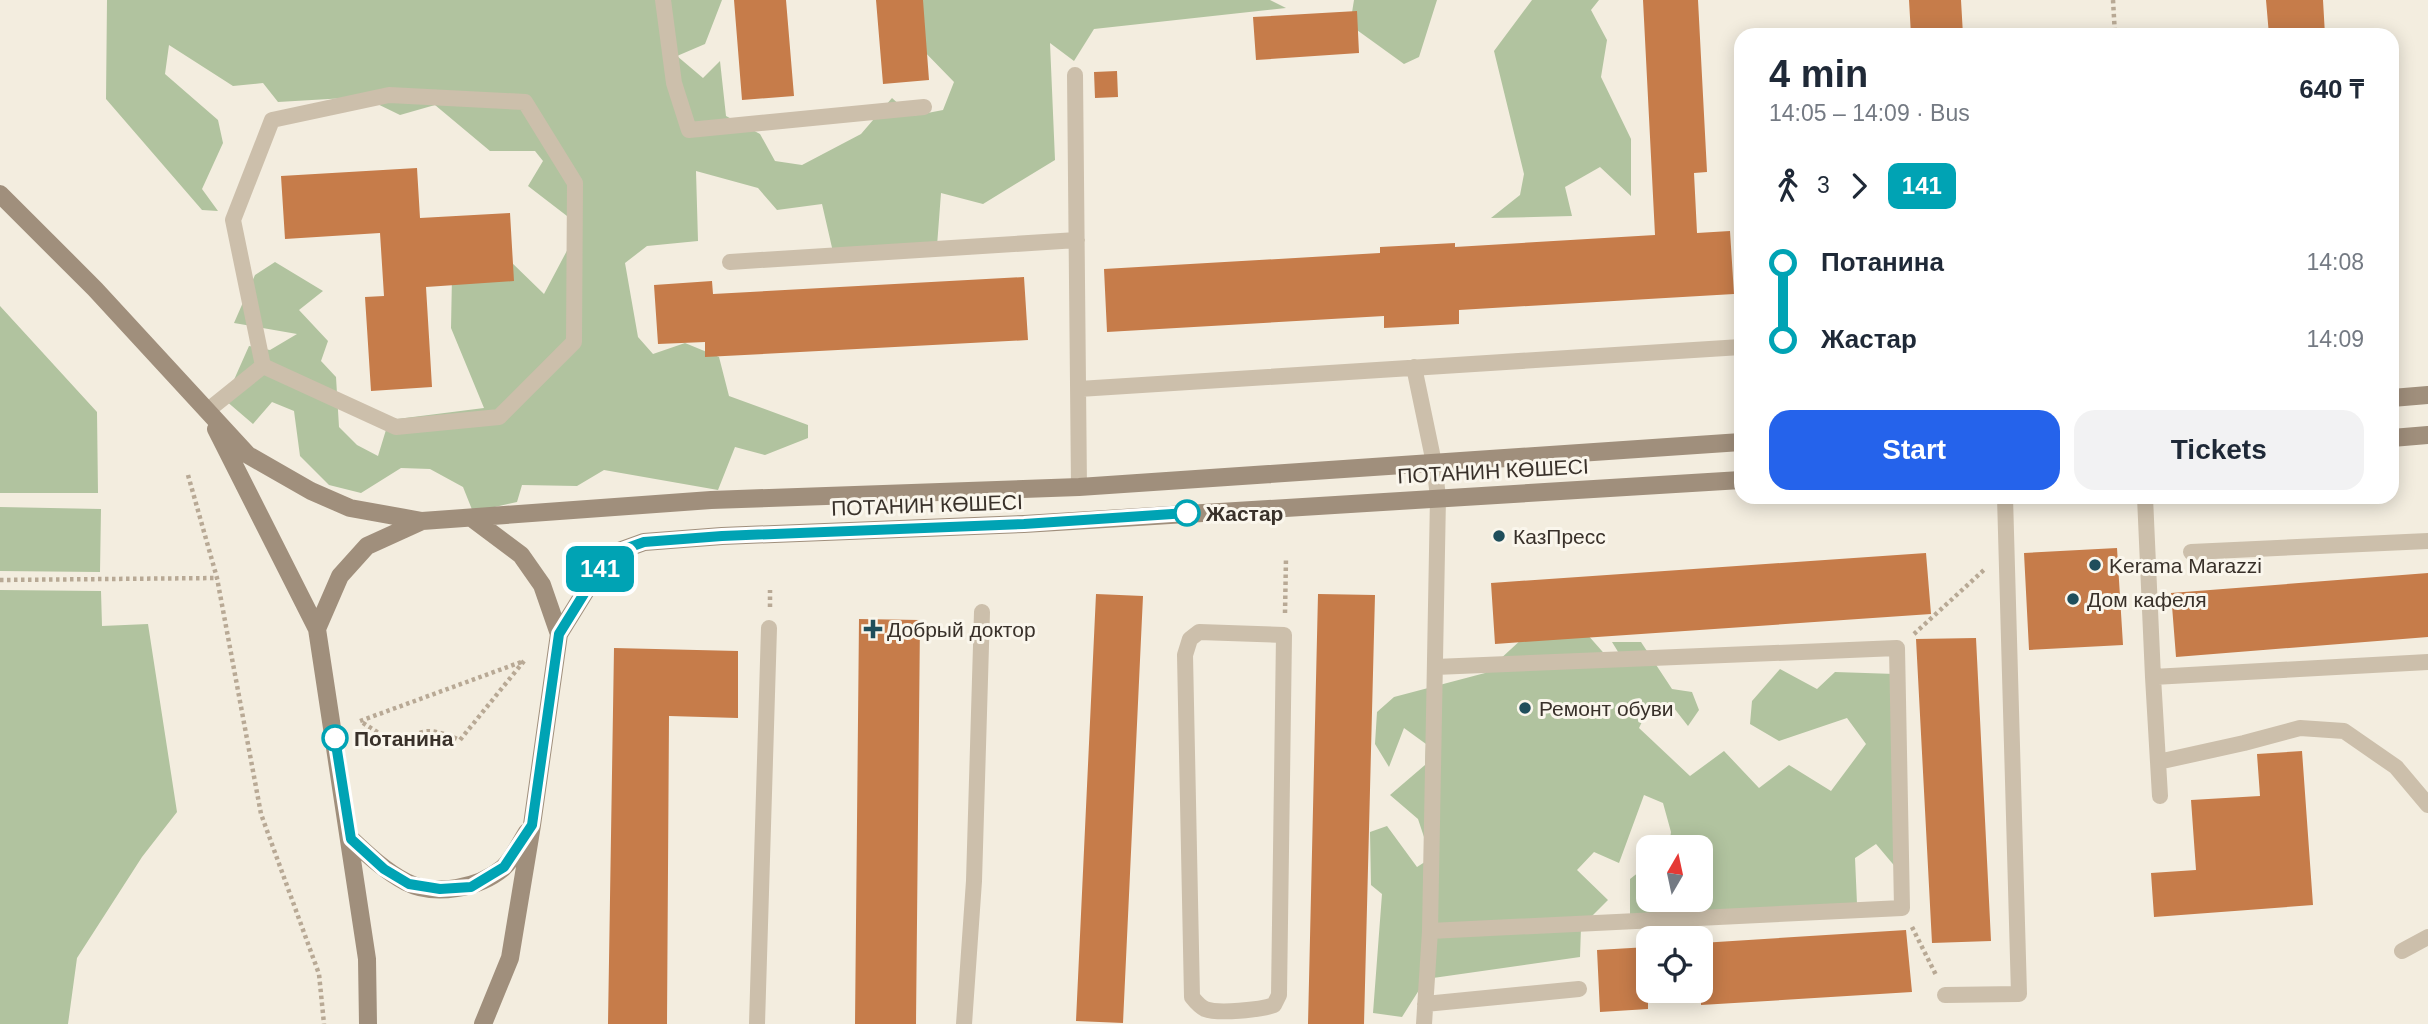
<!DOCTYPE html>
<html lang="en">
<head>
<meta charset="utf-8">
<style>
  :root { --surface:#fff; --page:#f2f2f3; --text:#1f2937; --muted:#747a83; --accent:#2563eb }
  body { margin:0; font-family:Helvetica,sans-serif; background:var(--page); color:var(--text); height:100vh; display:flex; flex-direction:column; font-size:26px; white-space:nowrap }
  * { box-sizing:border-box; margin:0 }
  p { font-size:23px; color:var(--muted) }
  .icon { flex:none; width:38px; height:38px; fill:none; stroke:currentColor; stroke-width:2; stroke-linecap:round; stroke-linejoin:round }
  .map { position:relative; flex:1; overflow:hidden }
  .side { position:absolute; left:1734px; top:28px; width:665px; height:476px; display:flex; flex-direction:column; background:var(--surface); border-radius:21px; box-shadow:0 4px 18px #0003 }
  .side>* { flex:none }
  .badge { padding:0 14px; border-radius:10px; font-size:24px; line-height:46px }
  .needle { width:46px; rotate:9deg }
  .buttons { position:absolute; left:1636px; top:835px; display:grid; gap:14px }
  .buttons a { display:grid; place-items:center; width:77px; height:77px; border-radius:14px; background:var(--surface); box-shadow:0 4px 18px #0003; font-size:35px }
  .map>.badge { position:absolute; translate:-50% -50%; box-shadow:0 0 0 4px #fff }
  .legs { display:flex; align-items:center; gap:10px; height:77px; padding:0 35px; font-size:23px }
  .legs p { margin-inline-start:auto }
  .summary { display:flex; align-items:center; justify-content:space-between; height:119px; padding:0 35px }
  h1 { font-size:38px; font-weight:800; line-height:52px }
  .cta { display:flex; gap:14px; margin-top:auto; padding:14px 35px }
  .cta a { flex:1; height:80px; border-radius:21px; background:var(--accent); color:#fff; font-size:28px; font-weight:800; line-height:80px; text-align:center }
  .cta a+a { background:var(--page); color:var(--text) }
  ul { padding:0 35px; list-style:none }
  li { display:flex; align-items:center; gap:24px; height:77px; font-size:26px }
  li i { display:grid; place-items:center; width:10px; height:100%; margin:0 9px; background:currentColor }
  li i::after { content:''; width:18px; height:18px; margin:-9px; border:5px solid; border-radius:50%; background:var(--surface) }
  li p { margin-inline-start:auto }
  li:first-child i { background:linear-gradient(#0000 50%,currentColor 0) }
  li:last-child i { background:linear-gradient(currentColor 50%,#0000 0) }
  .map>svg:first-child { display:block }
  .green { fill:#b1c39f }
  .building { fill:#c67c4a }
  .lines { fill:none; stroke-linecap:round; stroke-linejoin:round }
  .path { stroke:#b8a995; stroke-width:4.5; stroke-dasharray:3.5 3.5; stroke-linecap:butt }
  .service { stroke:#ccbfab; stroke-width:16 }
  .secondary { stroke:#a08f7c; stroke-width:18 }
  .line-1-casing { stroke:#fff; stroke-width:16 }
  .line-1 { stroke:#00a3b4; stroke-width:10 }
  .stop-1-dot { fill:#fff; stroke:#00a3b4; stroke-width:3.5 }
  .poi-dot { fill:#1f4e5b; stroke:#faf6ec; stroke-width:2.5 }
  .labels { text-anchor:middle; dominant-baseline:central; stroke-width:6; stroke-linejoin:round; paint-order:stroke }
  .street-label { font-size:21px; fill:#39312a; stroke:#faf6ec }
  .stop-label { font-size:21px; font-weight:bold; fill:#39312a; stroke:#faf6ec; text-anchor:start }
  .poi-label { font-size:21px; fill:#39312a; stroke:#faf6ec; text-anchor:start }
</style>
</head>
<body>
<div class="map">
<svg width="2428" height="1024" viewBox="0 0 2428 1024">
  <rect width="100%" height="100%" fill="#f3eddf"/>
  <path class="green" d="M107,0H722L705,44L677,56L703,78L720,61L726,116L760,134L775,161L802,165L861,134L892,98L912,116L943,110L954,82L918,45L907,0H1270L1286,8L1094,29L1074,61L1050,43L1055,160L983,204L941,193L937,246L833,252L822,204L777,210L758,188L696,171L698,241L647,246L625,263L638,337L653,354L685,343L719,357L729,396L808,425V438L765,455L735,447L718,490L604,470L577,486L522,485L517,502L473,512L463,487L430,469L401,468L361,493L329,485L300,456L294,411L272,402L253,424L225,400L249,346L270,350L297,334L234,323L255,275L275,262L323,291L299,310L328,341L321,361L336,377L339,427L357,445L378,456L389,420L484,408L451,328L452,276L506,257L544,294L580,226L528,186L543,161L535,151H490L435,105L400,115L363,97L278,102L263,83L233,86L169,45L165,74L218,120L223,143L202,189L218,211L202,210L106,99Z
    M1354,0H1437L1419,57L1404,64L1350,25Z
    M1532,0H1599L1591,10L1607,40L1601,77L1631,139V196L1600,167L1565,187L1572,216L1491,218L1520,195L1524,174L1494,51Z
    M0,306L97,412L98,493H0Z
    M0,507L101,509L100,572L0,571Z
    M0,590L101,591L102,626L148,624L177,812L142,857L77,958L68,1024H0Z
    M1579,625L1609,659L1620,655L1612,642H1641L1672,689L1692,692L1699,710L1688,726L1670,703H1651L1639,728L1690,776L1724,751L1759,788L1789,765L1831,791L1866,744L1847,718L1779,741L1750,724L1752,701L1780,669L1817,689L1835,672L1895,674L1903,876L1876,844L1855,858L1857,904L1630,917V879L1648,865V900H1701V847H1669L1671,832L1663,803L1644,795L1619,863L1594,852L1577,870L1608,900L1581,927L1580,957L1426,979L1402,1017L1373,1013L1382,894L1371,885L1370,832L1387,826L1417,867L1431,858L1418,819L1390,795L1425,765L1426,744L1404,728L1389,767L1375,744L1377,712L1394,697L1485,673L1534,628Z"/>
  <path class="building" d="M734,0H786L794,96L742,100Z
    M876,0H923L929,80L883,84Z
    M1643,0H1698L1707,172L1694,173L1697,233L1730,231L1734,294L1459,310V324L1384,328V316L1107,332L1104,269L1380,253V247L1455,243V247L1655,235Z
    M1909,0H1961L1963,35H1911Z
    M2266,0H2323L2325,35H2269Z
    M1357,11L1359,53L1256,60L1253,17Z
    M1117,71L1118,97L1095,98L1094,72Z
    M417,168L420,218L510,213L514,281L426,287L432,387L371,391L365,297L384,296L380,233L285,239L281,176Z
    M1024,277L1028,340L705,357V342L658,344L654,285L712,281L713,294Z
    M2117,548L2123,645L2029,650L2024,553Z
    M1926,553L1931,614L1495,644L1491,583Z
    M2428,573V637L2176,657L2171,593Z
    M1096,594L1143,596L1123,1023L1076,1021Z
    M1318,594L1375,595L1364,1024H1308Z
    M859,619L920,620L916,1024H855Z
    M1976,638L1991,941L1932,943L1916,639Z
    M614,648L738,651V718L669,716L667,1024H608Z
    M2302,751L2313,905L2154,917L2151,873L2196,870L2191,800L2260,796L2257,754Z
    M1906,930L1912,992L1701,1005V943Z
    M1648,947V1009L1600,1012L1597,950Z"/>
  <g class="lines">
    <path class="path" d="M2113,0L2115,35
      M188,475L217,578L261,814L319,974L324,1024
      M0,580L217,578
      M770,607V590
      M1285,613L1286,558
      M1914,634L1985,569
      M524,661L460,740C435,730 420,724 402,748L360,721Z
      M1912,927L1936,975"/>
    <path class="service" d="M663,0L674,83L689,130L924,107
      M1075,75L1079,487
      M730,262L1077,240
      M1414,367L1434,463L1438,497L1430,931L1424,1024
      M1079,389L1741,347
      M207,411L263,366L396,427L499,417L574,342L575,183L525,102L389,95L272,120L233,220L263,366
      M2145,497L2153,677L2428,662
      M2191,552L2428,541
      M1199,632L1284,635L1279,995L1274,1005C1260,1010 1218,1014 1205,1009C1199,1006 1196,1002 1192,997L1185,655L1190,639Z
      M2153,677L2160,796
      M2158,762L2244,743L2300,728L2344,731L2396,767L2428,805
      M1430,931L1902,908L1897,648L1435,667
      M2402,951L2428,937
      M1945,995L2019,994L2005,497
      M1425,1004L1579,989
      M757,1024L769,628
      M964,1024L974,881L982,612"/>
    <path class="secondary" d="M0,194L95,289L248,455L311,491L350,508L422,521L711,500L1079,487L1741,442
      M2392,398L2428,395
      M216,429L317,629L367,959L368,1024
      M2392,438L2428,435
      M473,519L521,555L542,585L559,634
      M317,629L340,576L367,546L422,521
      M351,839C368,855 385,871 406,882C435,897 479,888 503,868C513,859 520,843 527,832
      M483,1024L510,958L532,825L559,634L608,555L644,542L722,536L1024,524L1741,480"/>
  </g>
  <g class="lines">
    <defs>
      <path id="line-1" d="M335,738L351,839L384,869L409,884L440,889L471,887L504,867L532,825L559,634L608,555L644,542L722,536L1024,524L1187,513"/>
    </defs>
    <use href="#line-1" class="line-1-casing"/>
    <use href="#line-1" class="line-1"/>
  </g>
  <g class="stop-1-dot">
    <circle cx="1187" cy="513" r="12"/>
    <circle cx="335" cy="738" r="12"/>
  </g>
  <g class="poi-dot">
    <circle cx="1499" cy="536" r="7"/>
    <circle cx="2095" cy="565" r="7"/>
    <circle cx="2073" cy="599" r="7"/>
    <path d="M869.5 618.5h7v7h7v7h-7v7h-7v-7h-7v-7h7z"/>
    <circle cx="1525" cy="708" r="7"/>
  </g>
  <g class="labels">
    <g class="street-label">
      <text transform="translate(1493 471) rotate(-3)">ПОТАНИН КӨШЕСІ</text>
      <text transform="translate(927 505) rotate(-2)">ПОТАНИН КӨШЕСІ</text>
    </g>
    <g class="stop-label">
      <text x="1206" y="513">Жастар</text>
      <text x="354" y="738">Потанина</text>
    </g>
    <g class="poi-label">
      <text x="1513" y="536">КазПресс</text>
      <text x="2109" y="565">Kerama Marazzi</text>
      <text x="2087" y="599">Дом кафеля</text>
      <text x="887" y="629">Добрый доктор</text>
      <text x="1539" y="708">Ремонт обуви</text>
    </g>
  </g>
</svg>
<div class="buttons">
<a><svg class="needle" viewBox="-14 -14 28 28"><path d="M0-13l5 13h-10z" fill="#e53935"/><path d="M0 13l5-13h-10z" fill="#747a83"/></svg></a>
<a><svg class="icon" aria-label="locate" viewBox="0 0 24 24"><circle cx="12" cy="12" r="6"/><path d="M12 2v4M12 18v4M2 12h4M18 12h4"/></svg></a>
</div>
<b class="badge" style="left:600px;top:569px;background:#00a3b4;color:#fff">141</b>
<section class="side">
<div class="summary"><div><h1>4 min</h1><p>14:05 – 14:09 · Bus</p></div><b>640 ₸</b></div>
<div class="legs"><svg class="icon" aria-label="walk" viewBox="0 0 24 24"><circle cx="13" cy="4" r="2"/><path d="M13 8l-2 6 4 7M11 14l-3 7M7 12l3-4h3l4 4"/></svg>3<svg class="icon" aria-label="forward" viewBox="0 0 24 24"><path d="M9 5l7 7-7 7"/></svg><b class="badge" style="background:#00a3b4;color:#fff">141</b></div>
<ul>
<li><i style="color:#00a3b4"></i><b>Потанина</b><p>14:08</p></li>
<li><i style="color:#00a3b4"></i><b>Жастар</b><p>14:09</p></li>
</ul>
<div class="cta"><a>Start</a><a>Tickets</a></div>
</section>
</div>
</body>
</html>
